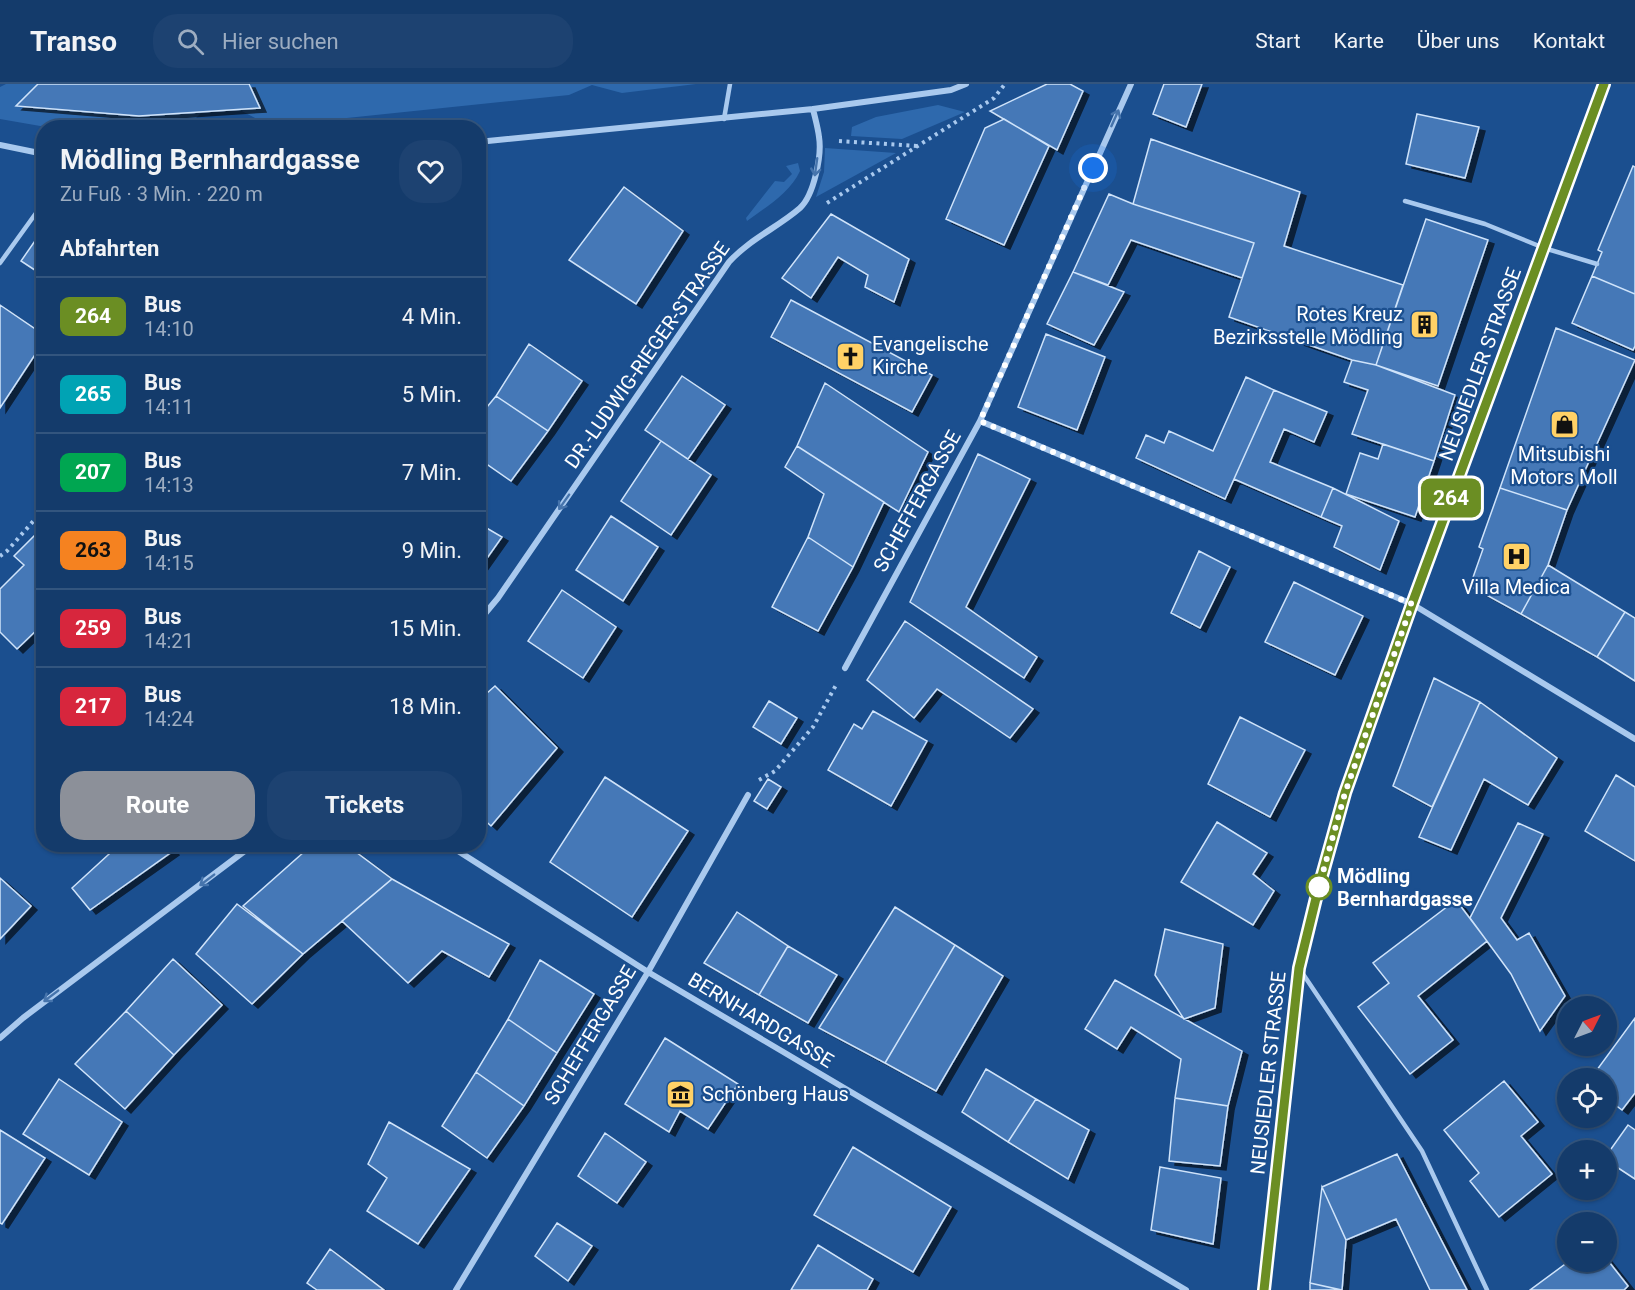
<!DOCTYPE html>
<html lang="de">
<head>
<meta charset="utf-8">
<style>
  :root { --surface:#143b6b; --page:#1d4271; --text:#f1f3f6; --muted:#9dadc1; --line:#33557e; --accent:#8c9099 }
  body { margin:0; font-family:Roboto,sans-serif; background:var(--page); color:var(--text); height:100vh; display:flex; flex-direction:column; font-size:22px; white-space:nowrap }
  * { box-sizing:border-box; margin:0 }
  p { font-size:20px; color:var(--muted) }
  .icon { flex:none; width:33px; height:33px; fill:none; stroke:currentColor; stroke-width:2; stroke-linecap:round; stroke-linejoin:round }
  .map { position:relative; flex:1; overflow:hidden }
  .details { position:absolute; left:36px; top:36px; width:450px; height:732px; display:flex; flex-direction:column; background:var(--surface); border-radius:24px; box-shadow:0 2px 4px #0004,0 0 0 2px var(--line) }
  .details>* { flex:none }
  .badge { padding:0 12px; border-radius:9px; font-size:21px; line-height:39px }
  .needle { width:39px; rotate:48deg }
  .controls { position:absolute; left:1557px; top:912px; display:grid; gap:12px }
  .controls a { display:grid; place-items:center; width:60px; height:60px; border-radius:50%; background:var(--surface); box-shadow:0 2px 4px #0004,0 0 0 2px var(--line); font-size:30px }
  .you { position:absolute; width:30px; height:30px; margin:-15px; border:4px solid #fff; border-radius:50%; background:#1a73e8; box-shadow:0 0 0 9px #1a73e833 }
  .map>.badge { position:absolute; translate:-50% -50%; box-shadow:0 0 0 3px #fff }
  h2 { padding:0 24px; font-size:22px; line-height:54px }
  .round { display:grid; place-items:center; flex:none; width:63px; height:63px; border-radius:24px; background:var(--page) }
  .headline { display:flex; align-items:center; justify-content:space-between; height:102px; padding:0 24px }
  h1 { font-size:28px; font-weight:700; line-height:45px }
  .button { display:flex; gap:12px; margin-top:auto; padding:12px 24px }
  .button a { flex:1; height:69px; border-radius:24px; background:var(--accent); color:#fff; font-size:24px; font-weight:700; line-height:69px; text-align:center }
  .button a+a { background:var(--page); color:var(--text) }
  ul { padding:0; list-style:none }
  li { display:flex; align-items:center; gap:18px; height:78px; padding:0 24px; border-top:2px solid var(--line) }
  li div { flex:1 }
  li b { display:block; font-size:22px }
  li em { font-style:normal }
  li .badge { min-width:66px; font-weight:700; text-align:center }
  header { display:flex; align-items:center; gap:36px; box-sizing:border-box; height:84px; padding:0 30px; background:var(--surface); border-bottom:2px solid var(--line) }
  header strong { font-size:28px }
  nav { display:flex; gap:33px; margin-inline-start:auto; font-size:21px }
  .search { width:420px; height:54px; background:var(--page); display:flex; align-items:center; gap:15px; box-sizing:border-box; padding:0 21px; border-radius:24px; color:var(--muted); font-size:22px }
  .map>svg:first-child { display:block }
  .green { fill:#2e69ad }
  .building { fill:#4478b7; stroke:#cfe3fa; stroke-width:1.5; filter:url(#shadow) }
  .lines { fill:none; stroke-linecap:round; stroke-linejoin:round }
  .path { stroke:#a9c9ee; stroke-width:4; stroke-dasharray:3 4.5; stroke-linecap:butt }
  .service { stroke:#a9c9ee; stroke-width:4.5 }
  .minor { stroke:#a9c9ee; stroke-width:6 }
  .secondary { stroke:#d6e6fa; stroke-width:12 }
  .oneway { stroke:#4674ac }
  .line-casing { stroke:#fff; stroke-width:14 }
  .line { stroke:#6b8e23; stroke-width:9 }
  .walk { stroke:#fff; stroke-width:6; stroke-dasharray:0 10.8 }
  .stop-dot { fill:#fff; stroke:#6b8e23; stroke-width:3 }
  .labels { text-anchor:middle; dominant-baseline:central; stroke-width:4.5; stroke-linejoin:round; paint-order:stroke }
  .poi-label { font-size:20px; fill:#fff; stroke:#1b4f8f; text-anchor:start }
  .street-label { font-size:20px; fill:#fff; stroke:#1b4f8f }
  .stop-label { font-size:20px; font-weight:bold; fill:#fff; stroke:#1b4f8f; text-anchor:start }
</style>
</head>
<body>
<header>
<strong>Transo</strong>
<div class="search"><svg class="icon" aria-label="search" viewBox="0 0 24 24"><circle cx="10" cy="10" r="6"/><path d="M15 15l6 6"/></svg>Hier suchen</div>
<nav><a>Start</a><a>Karte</a><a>Über uns</a><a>Kontakt</a></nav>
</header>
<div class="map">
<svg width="1635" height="1206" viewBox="0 0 1635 1206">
  <defs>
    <filter id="shadow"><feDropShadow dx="6" dy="4" stdDeviation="0" flood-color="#0009"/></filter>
  </defs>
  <rect width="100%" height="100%" fill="#1b4f8f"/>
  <path class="green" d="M6,0H696L622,9L592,1L569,11L270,42L238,25L203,27L186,44L46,43L0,35V3Z
    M938,21L965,28L902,55L851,52L852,43L876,33Z
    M825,64L896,69L816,113L824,88Z
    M798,79L800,87C790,109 766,123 747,137L746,134L775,97L784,98L792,90L786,82Z"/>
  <path class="building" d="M38,0H249L260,24L139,32L16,22Z
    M1047,0H1070L1083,7L1057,66L990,27Z
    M1164,0H1202L1186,43L1153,30Z
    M1417,30L1479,43L1465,94L1406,80Z
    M1004,35L1049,62L1004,161L946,135L985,44Z
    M1151,55L1300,108L1284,162L1403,201L1376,281L1352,276L1229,233L1254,159L1133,120Z
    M1633,82L1635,83V210L1592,192L1602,168L1598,166Z
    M624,103L683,147L636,220L569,176Z
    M1109,110L1133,120L1254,159L1242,194L1131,156L1108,201L1073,188Z
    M831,130L909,175L894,218L865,203L868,191L838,173L811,214L782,194Z
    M1426,135L1488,156L1438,302L1376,281Z
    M44,144V192L21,177Z
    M1073,188L1124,208L1094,261L1047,240Z
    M1592,192L1635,210V262L1633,266L1572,239Z
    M791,216L932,291L912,328L771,253Z
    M0,221L44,251V257L0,324Z
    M1556,244L1635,276L1567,426L1500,404Z
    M1046,250L1105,273L1077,346L1018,323Z
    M529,260L582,297L548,347L496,312Z
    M1352,276L1376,281L1455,311L1434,377L1352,350L1368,306L1344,298Z
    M682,292L725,321L688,375L645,346Z
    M1246,293L1274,306L1225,415L1136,374L1146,351L1164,359L1169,347L1213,367Z
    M825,299L928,368L899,428L797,362Z
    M1274,306L1327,328L1314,358L1284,345L1270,378L1333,404L1321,433L1234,395Z
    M496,312L548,347L511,397L478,374V334Z
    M661,357L711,391L671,451L621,417Z
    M1383,360L1434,377L1415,433L1346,410L1360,369L1378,375Z
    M797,362L884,418L853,483L808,453L824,410L785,383Z
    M978,370L1030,395L966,523L1037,573L1024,594L910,518Z
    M1333,404L1399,437L1380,486L1334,463L1342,442L1321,433Z
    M1500,404L1567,426L1548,481L1521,530L1470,502L1483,465L1479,463Z
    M611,432L658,463L623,517L576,486Z
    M478,439L502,453L478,487Z
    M44,442V539L17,565L0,548V505L24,481L14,472Z
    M808,453L853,483L818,547L772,523Z
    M1199,467L1230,483L1200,544L1171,529Z
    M1548,481L1625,528L1597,573L1521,530Z
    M1294,498L1363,532L1335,591L1265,558Z
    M562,506L616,543L583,594L528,557Z
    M1625,528L1635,534V597L1597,573Z
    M905,537L1033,625L1010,654L937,605L914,634L867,596Z
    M1434,594L1480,618L1432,723L1393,702Z
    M495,602L557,664L491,742L478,730V617Z
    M769,617L797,634L781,660L753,643Z
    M1480,618L1557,674L1528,721L1484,695L1451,766L1419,753Z
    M873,627L927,657L891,722L828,686L854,640L862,645Z
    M1240,633L1305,666L1270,733L1208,700Z
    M1616,691L1635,703V777L1585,747Z
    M605,693L688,747L632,833L550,778Z
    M768,695L781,703L767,725L754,717Z
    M1217,738L1267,769L1253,790L1274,807L1253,841L1181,798Z
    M1518,739L1543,750L1501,834L1517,856L1529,849L1565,912L1540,947L1511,890L1470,834Z
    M120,760H167L173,767L90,826L72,804Z
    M313,760H345L392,795L303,870L243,822Z
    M0,794L31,822L0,855Z
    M392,795L509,860L489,893L442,867L408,899L342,837Z
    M1456,816L1487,857L1418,912L1453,956L1410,990L1358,923L1389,899L1373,879Z
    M237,820L303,870L252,920L196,870Z
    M895,823L955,861L885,979L819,944Z
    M737,828L788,862L759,911L704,879Z
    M1165,845L1223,860L1215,924L1184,935L1155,891Z
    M955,861L1003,892L936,1007L885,979Z
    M788,862L837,891L808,939L759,911Z
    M173,875L222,921L174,971L126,927Z
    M540,876L594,910L557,969L508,935Z
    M1115,896L1242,967L1228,1022L1175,1014L1181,975L1131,943L1117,965L1085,945Z
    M126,927L174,971L125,1025L75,980Z
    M1635,934V1009L1622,1026L1606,1014V994H1591Z
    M508,935L557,969L524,1022L476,988Z
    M665,954L738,1000L708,1045L680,1027L669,1048L625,1020Z
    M986,985L1036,1015L1008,1058L962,1028Z
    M476,988L524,1022L487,1074L442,1042Z
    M59,995L122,1038L89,1091L23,1050Z
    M1504,997L1538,1038L1521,1052L1552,1090L1499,1133L1470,1097L1479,1089L1444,1046Z
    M1175,1014L1228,1022L1220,1082L1169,1077Z
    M1036,1015L1089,1046L1068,1095L1008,1058Z
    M389,1038L470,1085L418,1160L367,1127L387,1094L368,1080Z
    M1628,1041L1635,1046V1095L1606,1076V1072Z
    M0,1046L45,1074L2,1140L0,1139Z
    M605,1049L646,1078L617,1119L578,1092Z
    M853,1063L951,1123L913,1188L814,1131Z
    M1397,1070L1467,1206H1430L1396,1135L1346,1156L1322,1103Z
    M1160,1083L1221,1094L1213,1160L1151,1146Z
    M1322,1103L1346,1156L1342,1206L1310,1199Z
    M557,1139L592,1162L568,1197L535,1172Z
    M818,1161L873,1195L867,1206H791Z
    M330,1165L384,1206H317L307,1199Z
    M1606,1174L1628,1202L1624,1206H1530L1568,1178H1606Z
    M1310,1199L1341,1206H1310Z"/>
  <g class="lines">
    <path class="path" d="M839,57L918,62
      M827,119L994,14L1005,0
      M0,472L7,467L44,425
      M759,696L775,687L813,643L836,601"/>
    <path class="service" d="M724,35L730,0
      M1405,117L1485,140L1544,164L1597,180
      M0,179L44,118
      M1301,887L1422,1067L1487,1206"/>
    <path class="minor" d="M478,58L813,25L951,6L966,0
      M0,61L44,70
      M980,337L1412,520L1635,655
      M478,538L498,514L729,178C751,154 777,144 800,124C814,111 822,71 819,53C818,44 815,34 813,25
      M845,584L980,337L1131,0
      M447,760L648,888L1186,1206
      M0,954L23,934L254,760
      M456,1206L648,888L748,711"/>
    <path class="secondary" d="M1264,1206L1299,884L1318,806L1345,709L1412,520L1604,0"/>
  </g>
  <defs><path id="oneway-shaft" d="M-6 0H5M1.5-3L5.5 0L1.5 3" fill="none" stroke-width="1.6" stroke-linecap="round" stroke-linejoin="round" transform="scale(1.5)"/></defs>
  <g class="oneway">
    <use href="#oneway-shaft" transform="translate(1115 34) rotate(-66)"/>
    <use href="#oneway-shaft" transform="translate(816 83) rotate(98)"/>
    <use href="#oneway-shaft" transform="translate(564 418) rotate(125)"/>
    <use href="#oneway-shaft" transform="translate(207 796) rotate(143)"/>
    <use href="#oneway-shaft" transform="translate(51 912) rotate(143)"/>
  </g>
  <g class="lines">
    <defs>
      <path id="line" d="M1264,1206L1299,884L1318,806L1345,709L1412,520L1604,0"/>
    </defs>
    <use href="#line" class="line-casing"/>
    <use href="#line" class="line"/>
    <path class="walk" d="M1093,84L980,337L1412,520L1345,709L1318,806L1319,803"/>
  </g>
  <defs>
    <symbol id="building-square" viewBox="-11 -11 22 22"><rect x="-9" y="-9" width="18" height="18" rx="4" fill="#ffd166" stroke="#1b4f8f"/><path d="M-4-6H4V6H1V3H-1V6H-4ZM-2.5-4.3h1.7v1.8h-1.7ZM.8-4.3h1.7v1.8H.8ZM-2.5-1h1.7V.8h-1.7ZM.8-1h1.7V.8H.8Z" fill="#111"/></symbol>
    <symbol id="church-square" viewBox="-11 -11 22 22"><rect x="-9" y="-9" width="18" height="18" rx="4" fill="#ffd166" stroke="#1b4f8f"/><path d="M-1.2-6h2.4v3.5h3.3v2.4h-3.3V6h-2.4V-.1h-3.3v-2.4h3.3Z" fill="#111"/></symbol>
    <symbol id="shop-square" viewBox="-11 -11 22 22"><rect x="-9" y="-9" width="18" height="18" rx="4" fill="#ffd166" stroke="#1b4f8f"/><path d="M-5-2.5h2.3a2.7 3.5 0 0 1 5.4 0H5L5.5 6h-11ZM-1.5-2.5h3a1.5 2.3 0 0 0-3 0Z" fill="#111"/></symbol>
    <symbol id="hospital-square" viewBox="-11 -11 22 22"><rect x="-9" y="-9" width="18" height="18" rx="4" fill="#ffd166" stroke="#1b4f8f"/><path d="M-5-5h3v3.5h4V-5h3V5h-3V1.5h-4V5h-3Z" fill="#111"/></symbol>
    <symbol id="museum-square" viewBox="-11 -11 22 22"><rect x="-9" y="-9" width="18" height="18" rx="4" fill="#ffd166" stroke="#1b4f8f"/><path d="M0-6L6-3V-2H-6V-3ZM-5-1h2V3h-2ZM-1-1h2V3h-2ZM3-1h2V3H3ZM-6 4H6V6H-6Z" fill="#111"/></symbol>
  </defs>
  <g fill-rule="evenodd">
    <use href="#building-square" x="1408" y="224" width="33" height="33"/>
    <use href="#church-square" x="834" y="256" width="33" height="33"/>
    <use href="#shop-square" x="1548" y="324" width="33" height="33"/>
    <use href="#hospital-square" x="1500" y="456" width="33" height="33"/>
    <use href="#museum-square" x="664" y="994" width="33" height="33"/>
  </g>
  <circle class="stop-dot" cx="1319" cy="803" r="12"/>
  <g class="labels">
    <g class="poi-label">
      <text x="1403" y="230" text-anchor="end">Rotes Kreuz<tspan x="1403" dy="23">Bezirksstelle Mödling</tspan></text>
      <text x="872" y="260">Evangelische<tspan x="872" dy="23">Kirche</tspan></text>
      <text x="1564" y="370" text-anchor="middle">Mitsubishi<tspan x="1564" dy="23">Motors Moll</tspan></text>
      <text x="1516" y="503" text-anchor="middle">Villa Medica</text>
      <text x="702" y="1010">Schönberg Haus</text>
    </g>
    <g class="street-label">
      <text transform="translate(647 271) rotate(-55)">DR.-LUDWIG-RIEGER-STRASSE</text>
      <text transform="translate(1480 280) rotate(-70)">NEUSIEDLER STRASSE</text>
      <text transform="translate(917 417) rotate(-61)">SCHEFFERGASSE</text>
      <text transform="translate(761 936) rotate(31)">BERNHARDGASSE</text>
      <text transform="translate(590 951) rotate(-59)">SCHEFFERGASSE</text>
      <text transform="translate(1268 989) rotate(-84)">NEUSIEDLER STRASSE</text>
    </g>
    <g class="stop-label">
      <text x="1337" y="792">Mödling<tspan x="1337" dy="23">Bernhardgasse</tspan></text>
    </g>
  </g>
</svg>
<div class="controls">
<a><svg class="needle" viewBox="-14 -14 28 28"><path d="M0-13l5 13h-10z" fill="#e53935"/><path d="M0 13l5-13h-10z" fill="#9dadc1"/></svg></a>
<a><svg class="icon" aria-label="locate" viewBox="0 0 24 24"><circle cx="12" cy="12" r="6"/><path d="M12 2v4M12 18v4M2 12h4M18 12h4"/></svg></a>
<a>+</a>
<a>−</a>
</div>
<div class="you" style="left:1093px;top:84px"></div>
<b class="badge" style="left:1451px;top:414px;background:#6b8e23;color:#fff">264</b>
<section class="details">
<div class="headline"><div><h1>Mödling Bernhardgasse</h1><p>Zu Fuß · 3 Min. · 220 m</p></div><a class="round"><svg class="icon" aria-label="heart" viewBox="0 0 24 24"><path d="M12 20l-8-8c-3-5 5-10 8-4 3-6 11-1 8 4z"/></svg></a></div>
<h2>Abfahrten</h2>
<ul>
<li><span class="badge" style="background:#6b8e23;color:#fff">264</span><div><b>Bus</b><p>14:10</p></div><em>4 Min.</em></li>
<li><span class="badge" style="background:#00a3b4;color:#fff">265</span><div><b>Bus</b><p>14:11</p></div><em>5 Min.</em></li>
<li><span class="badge" style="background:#00a651;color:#fff">207</span><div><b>Bus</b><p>14:13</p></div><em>7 Min.</em></li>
<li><span class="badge" style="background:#f58220;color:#111">263</span><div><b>Bus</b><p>14:15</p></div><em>9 Min.</em></li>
<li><span class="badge" style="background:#d7263d;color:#fff">259</span><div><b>Bus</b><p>14:21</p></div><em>15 Min.</em></li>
<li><span class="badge" style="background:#d7263d;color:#fff">217</span><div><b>Bus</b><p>14:24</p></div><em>18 Min.</em></li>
</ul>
<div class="button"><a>Route</a><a>Tickets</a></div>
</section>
</div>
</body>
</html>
